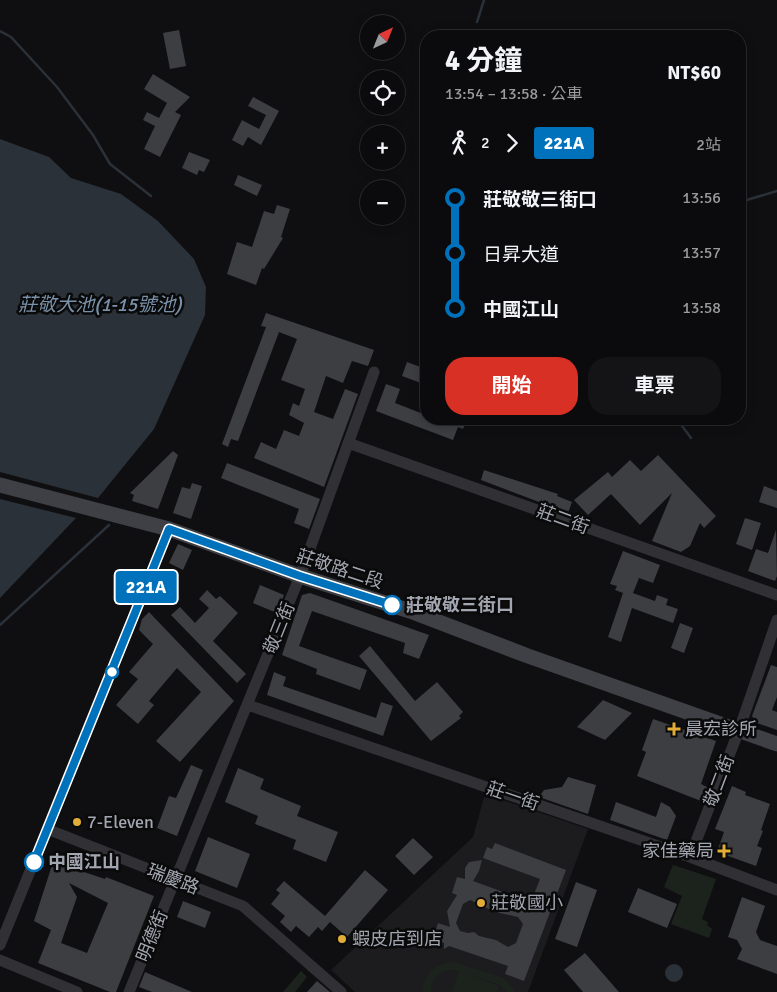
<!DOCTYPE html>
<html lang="zh-TW">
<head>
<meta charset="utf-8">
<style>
  :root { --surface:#0b0b0d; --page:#141416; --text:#f1f3f6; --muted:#9a9b9d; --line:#2b2b2e; --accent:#d93025 }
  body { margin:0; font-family:Signika,"Noto Sans TC",sans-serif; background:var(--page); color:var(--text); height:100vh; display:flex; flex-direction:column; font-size:19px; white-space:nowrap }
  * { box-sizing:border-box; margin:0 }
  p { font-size:16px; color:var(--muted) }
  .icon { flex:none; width:28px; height:28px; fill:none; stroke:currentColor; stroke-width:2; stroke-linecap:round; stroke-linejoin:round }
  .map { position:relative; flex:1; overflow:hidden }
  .sheet { position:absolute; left:420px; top:30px; width:326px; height:395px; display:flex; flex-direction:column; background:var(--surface); border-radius:20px; box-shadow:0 2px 12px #0003,0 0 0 1px var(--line) }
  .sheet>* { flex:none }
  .badge { padding:0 10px; border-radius:4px; font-size:18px; line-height:32px }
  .needle { width:32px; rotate:43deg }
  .controls { position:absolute; left:360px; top:15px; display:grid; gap:10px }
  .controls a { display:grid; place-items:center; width:45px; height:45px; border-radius:50%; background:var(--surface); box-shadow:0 2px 12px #0003,0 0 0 1px var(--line); font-size:25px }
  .map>.badge { position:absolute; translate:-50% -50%; box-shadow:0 0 0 2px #fff }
  .legs { display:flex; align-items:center; gap:8px; height:55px; padding:0 25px; font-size:16px }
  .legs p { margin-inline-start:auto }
  .headline { display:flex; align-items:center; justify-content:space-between; height:85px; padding:0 25px }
  h1 { font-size:28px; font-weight:700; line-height:38px }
  .cta { display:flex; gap:10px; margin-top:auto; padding:10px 25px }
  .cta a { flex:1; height:58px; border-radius:20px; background:var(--accent); color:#fff; font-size:20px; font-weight:700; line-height:58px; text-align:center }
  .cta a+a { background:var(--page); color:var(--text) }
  ul { padding:0 25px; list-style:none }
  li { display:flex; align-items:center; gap:18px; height:55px; font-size:19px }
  li i { display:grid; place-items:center; width:8px; height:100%; margin:0 6px; background:currentColor }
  li i::after { content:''; width:12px; height:12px; margin:-6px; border:4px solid; border-radius:50%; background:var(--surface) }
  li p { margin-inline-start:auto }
  li:first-child i { background:linear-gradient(#0000 50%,currentColor 0) }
  li:last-child i { background:linear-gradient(currentColor 50%,#0000 0) }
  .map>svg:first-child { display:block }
  .built { fill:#1c1b1d }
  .green { fill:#1c231d }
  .water { fill:#2a3138 }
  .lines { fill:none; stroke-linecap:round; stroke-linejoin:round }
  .stream { stroke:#2a3138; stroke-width:2.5 }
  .building { fill:#3d3e42; fill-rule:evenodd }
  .street { stroke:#313135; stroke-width:11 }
  .secondary { stroke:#3f4045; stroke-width:15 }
  .line-1-casing { stroke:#fff; stroke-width:11 }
  .line-1 { stroke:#0072bc; stroke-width:8 }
  .stop-1-dot { fill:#fff; stroke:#0072bc; stroke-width:2.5 }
  .poi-dot { fill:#e1ad37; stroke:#0a0a0b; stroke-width:2 }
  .labels { text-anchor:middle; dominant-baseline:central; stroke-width:5; stroke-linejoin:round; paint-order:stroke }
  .street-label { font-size:18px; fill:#a2a6b0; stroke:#0a0a0b }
  .stop-label { font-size:18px; font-weight:bold; fill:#a2a6b0; stroke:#0a0a0b; text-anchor:start }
  .poi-label { font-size:18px; fill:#a2a6b0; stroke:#0a0a0b; text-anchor:start }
  .water-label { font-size:19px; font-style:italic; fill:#7a92a9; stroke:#0a0a0b }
</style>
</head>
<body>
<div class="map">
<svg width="777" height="992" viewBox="0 0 777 992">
  <rect width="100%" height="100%" fill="#0f0f11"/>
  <path class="built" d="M485,794L588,829L528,992H355L331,970L473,837Z"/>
  <path class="green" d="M673,865L716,879L702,919L708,922L707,925L712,929L709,938L671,924L682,896L664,887Z
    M453,962L504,978L516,992H507L500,985L461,972L499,986L497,992H452L459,971C444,967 431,976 431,992H423C423,974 435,963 453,962Z
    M301,971L307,977L295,992H283Z"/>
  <path class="water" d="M0,139L49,157L71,178L121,194L158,221L194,259L206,287L205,315L154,429L98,498L0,472Z
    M0,499L76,518L0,598Z
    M665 973a9 9 0 1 1 18 0a9 9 0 1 1-18 0Z"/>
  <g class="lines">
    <path class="stream" d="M477,22L484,0
      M0,31L11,37L57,87L93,135L110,164L151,196
      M740,202L777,191
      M677,419L691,438
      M0,625L109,525"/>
  </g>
  <path class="building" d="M179,30L186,66L170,69L163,33Z
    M153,74L190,97L175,112L181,115L160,157L144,149L155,126L143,120L147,112L159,118L167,103L144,89Z
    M253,97L279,111L261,145L248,137L243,146L232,140L242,120L259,129L266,115L248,106Z
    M189,152L210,160L204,172L199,170L197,175L182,168Z
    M238,175L262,185L257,196L234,185Z
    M277,205L290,209L281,237L283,238L264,269L262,268L256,285L227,274L237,242L252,247L264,211L274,214Z
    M266,313L374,350L368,366L352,361L343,383L326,376L314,412L333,419L345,389L358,394L324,487L254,458L261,442L276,449L284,430L299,436L304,423L289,415L293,403L299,406L305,389L281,380L297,339L279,332L238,441L231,439L228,447L222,444L266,327L261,326Z
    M407,362L426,369V385L402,376Z
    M386,384L400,389L395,403L426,415V419H437L447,422L448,419H467L463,429L458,427L453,440L376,411Z
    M173,451L178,455L158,509L132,501L134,495L130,493Z
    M658,455L716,516L704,528L700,523L690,546L681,552L652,541L672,493L640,525L611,494L588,515L574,500L608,472L612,477L630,460L641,471Z
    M227,463L320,499L309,529L294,523L299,509L221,478Z
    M484,470L558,494L557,496L572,502L568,513L481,480Z
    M192,483L202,486L191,519L173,513L182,487L190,489Z
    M764,486L777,491V508L759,502Z
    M745,518L761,523L752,550L736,544Z
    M776,530L777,576L775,581L748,571L756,549L768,553Z
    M178,544L192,550L183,570L169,563Z
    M623,551L660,565L653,583L639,578L633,593L655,601L657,595L668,599L666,605L678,609L673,623L632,608L621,642L608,637L623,593L615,590L617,586L610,584Z
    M260,585L284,595L277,613L253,603Z
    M207,590L216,599L220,596L238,613L213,641L246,674L237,683L171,615L180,607L195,623L209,608L199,599Z
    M310,593L429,635L419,659L403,653L405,643L312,611L299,646L367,670L360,690L316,674L317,669L282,655L302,595Z
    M149,612L234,701L180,762L156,741L201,692L177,668L149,701L154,705L138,724L116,705L138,679L129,672L153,644L139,630L142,619Z
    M680,623L693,628L684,653L671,648Z
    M370,646L415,701L437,682L463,712L459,716L461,718L431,741L359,656Z
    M771,665L777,667V697L772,710L777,712V730L757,723L752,716Z
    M274,672L286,677L283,686L376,718L381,702L393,706L383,736L267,695Z
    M603,700L632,713L605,740L577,727Z
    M653,719L716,741L701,784L707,787L701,801L637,776L646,752L642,750Z
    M191,765L203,770L177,836L157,828L169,796L176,798Z
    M238,768L264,779L260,789L301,806L297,816L338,832L326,862L293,849L296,840L255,824L258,816L225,802Z
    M568,777L596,785L588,814L539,797L544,790L562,787Z
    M732,786L746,792L745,795L770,804L761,830L763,831L757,846L762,848L756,866L717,852L724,832L715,829Z
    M616,802L656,817L661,802L670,807L676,816L667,840L610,820Z
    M208,837L250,854L237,888L195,871Z
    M413,838L433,857L414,875L395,856Z
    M495,843L566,870L524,981L505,974L508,966L449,946L444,949V943L433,939L438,923L450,927L447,911L457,895L452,893L457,877L465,879V868L469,862L482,860L479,871L473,881L531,902L540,879L483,858L487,847L492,849ZM470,900L495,912L518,917L523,924L516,943L508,947L496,940L479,936L474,932L468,933L460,931L456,923L463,904Z
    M54,859L78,870L105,879L106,877L154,896L116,992H110L38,963L51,930L34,921ZM69,883L108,903L87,953L61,943L77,897Z
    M365,870L388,890L347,937L330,922L322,931L318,927L309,937L296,926L291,932L280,922L285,916L271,904L280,893L276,890L284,881L325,916Z
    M576,882L597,890L577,947L555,939Z
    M638,888L677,904L667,928L628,912Z
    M742,897L765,906L756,932L760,940L777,946V974L737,959L742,949L737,940L728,937Z
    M183,901L211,912L205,928L177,917Z
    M585,953L619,992H583L564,970Z
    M145,972L192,992H152L139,987Z
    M317,981L330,992H307Z"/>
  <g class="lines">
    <path class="street" d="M348,443L777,595
      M248,705L690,857L777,890
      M47,829L243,906L341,992
      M690,857L739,730L777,620
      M0,945L169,529
      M0,960L77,992
      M129,992L300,576L374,372"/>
    <path class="secondary" d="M0,485L169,529L300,576L410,611L528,656L777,744"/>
  </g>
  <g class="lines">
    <defs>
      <path id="line-1" d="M34,862L169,529L300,576L392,605"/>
    </defs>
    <use href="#line-1" class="line-1-casing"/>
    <use href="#line-1" class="line-1"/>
  </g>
  <g class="stop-1-dot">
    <circle cx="392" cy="605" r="9"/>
    <circle cx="112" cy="672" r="6"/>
    <circle cx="34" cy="862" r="9"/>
  </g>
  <g class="poi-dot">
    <path d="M671.5 721.5h5v5h5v5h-5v5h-5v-5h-5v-5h5z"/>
    <circle cx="77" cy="822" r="5"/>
    <path d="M721.5 843.5h5v5h5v5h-5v5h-5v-5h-5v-5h5z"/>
    <circle cx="481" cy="903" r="5"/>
    <circle cx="342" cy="939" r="5"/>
  </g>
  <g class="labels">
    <g class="street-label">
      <text transform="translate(563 519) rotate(20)">莊二街</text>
      <text transform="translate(340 569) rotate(18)">莊敬路二段</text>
      <text transform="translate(279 628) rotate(-68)">敬三街</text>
      <text transform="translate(719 781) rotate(-69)">敬二街</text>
      <text transform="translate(513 796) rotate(19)">莊一街</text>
      <text transform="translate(173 879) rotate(21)">瑞慶路</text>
      <text transform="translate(152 936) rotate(-68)">明德街</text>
    </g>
    <g class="stop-label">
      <text x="406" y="605">莊敬敬三街口</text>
      <text x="48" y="862">中國江山</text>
    </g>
    <g class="poi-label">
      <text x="685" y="729">晨宏診所</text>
      <text x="87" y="822">7-Eleven</text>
      <text x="714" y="851" text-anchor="end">家佳藥局</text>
      <text x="491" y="903">莊敬國小</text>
      <text x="352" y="939">蝦皮店到店</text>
    </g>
    <g class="water-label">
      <text x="100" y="305">莊敬大池(1-15號池)</text>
    </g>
  </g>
</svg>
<div class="controls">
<a><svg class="needle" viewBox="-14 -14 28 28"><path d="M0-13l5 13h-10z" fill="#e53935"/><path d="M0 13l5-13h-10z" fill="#9a9b9d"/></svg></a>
<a><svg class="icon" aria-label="locate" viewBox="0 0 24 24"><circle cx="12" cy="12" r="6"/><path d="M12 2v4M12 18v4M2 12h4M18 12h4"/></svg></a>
<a>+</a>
<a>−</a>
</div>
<b class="badge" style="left:146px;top:587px;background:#0072bc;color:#fff">221A</b>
<section class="sheet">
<div class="headline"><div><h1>4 分鐘</h1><p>13:54 – 13:58 · 公車</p></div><b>NT$60</b></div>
<div class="legs"><svg class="icon" aria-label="walk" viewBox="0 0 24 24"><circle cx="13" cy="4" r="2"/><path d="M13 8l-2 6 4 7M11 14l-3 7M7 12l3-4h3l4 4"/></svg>2<svg class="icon" aria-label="forward" viewBox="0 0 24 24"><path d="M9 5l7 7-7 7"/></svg><b class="badge" style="background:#0072bc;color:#fff">221A</b><p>2站</p></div>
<ul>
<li><i style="color:#0072bc"></i><b>莊敬敬三街口</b><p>13:56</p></li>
<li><i style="color:#0072bc"></i><span>日昇大道</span><p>13:57</p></li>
<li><i style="color:#0072bc"></i><b>中國江山</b><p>13:58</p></li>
</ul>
<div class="cta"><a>開始</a><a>車票</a></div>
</section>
</div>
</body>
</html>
